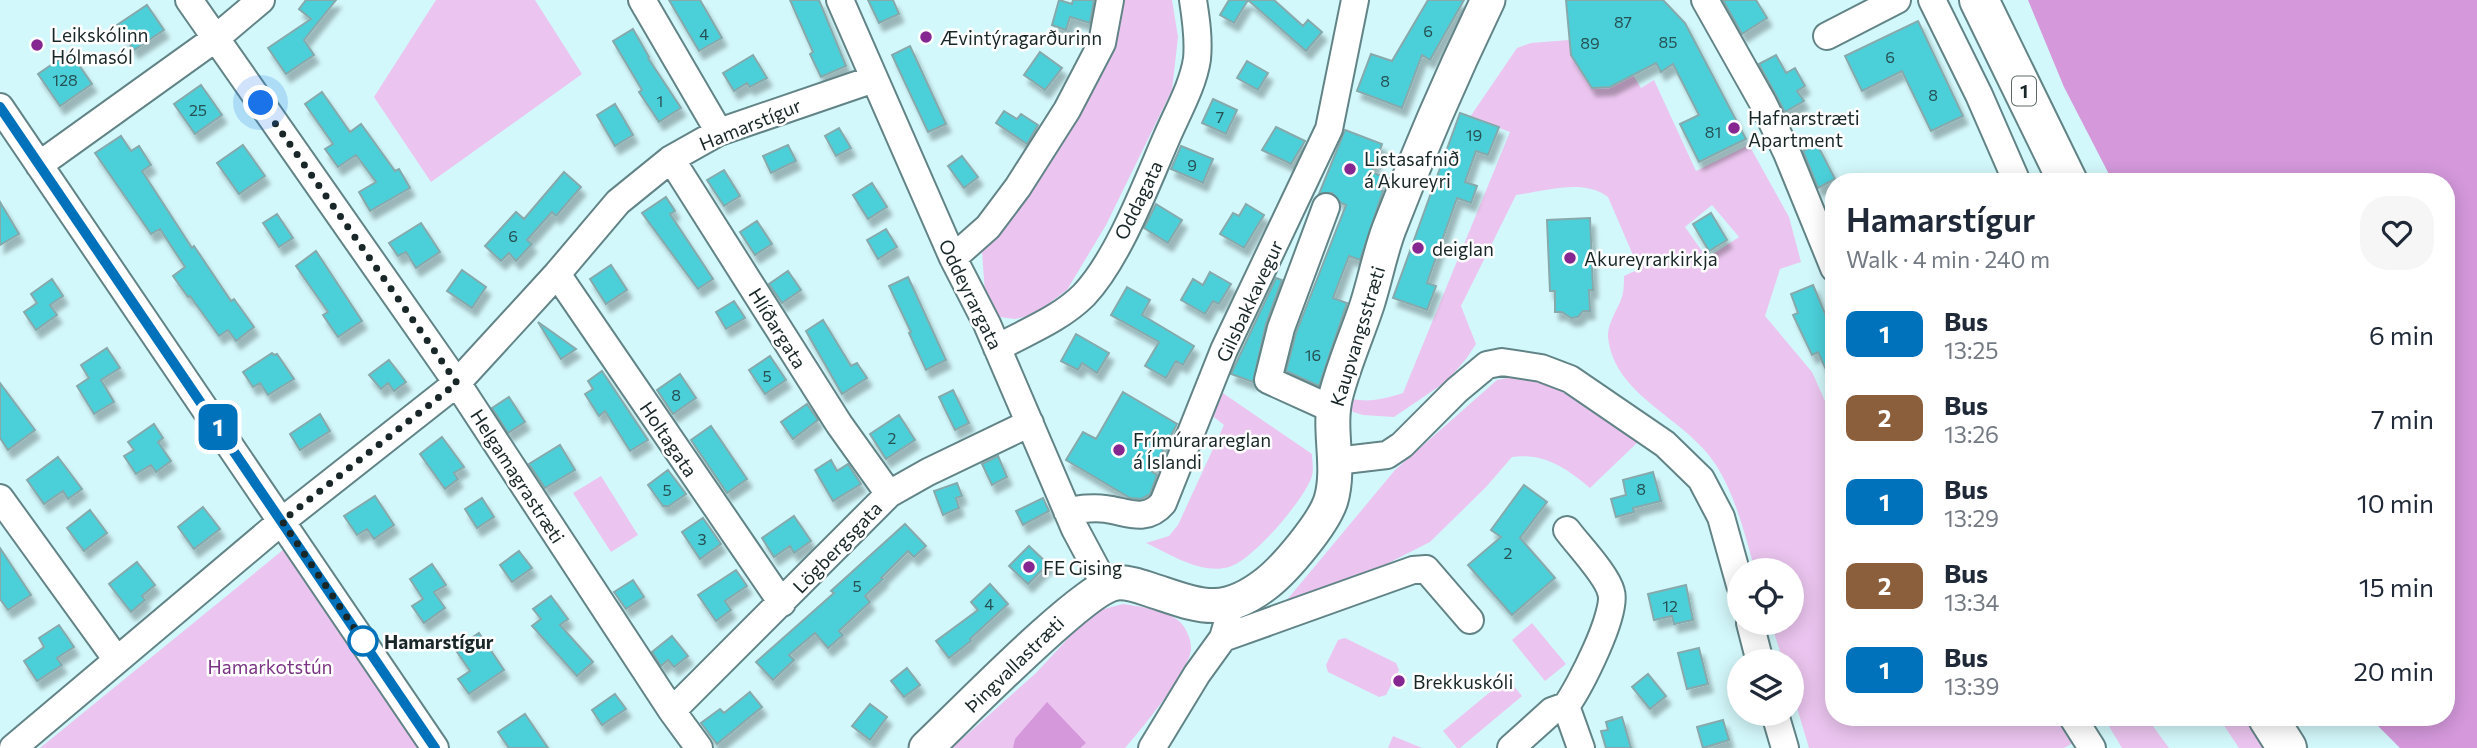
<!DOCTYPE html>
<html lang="en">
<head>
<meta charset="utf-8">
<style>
  :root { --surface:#fff; --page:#f6f6f7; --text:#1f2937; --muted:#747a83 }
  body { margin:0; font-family:Commissioner,sans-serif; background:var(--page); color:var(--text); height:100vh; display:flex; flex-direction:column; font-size:26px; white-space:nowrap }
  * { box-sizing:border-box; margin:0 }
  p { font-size:23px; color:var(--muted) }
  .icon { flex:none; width:38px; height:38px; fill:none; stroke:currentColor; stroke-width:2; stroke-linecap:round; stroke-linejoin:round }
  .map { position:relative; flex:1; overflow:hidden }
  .panel { position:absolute; left:1825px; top:173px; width:630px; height:553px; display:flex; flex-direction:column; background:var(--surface); border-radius:28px; box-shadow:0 4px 18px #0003 }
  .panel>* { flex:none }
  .badge { padding:0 14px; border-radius:10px; font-size:24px; line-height:46px }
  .tools { position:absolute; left:1727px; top:558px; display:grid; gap:14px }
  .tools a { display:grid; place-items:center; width:77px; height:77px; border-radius:50%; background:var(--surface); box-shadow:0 4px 18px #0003; font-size:35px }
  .you { position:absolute; width:35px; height:35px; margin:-18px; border:5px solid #fff; border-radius:50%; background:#1a73e8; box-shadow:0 0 0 10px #1a73e833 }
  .map>.badge { position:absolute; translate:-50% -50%; box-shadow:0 0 0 4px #fff }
  .round { display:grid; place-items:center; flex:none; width:74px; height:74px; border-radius:28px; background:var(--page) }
  .overview { display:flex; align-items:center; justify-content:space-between; height:119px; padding:0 21px }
  h1 { font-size:33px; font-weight:600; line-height:52px }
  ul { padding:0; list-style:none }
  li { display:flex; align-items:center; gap:21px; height:84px; padding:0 21px }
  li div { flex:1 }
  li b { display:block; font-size:26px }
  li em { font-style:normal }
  li .badge { min-width:77px; font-weight:700; text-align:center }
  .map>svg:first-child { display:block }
  .green { fill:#ebc5ef; fill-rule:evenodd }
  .water { fill:#d498db }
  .building { fill:#4cd0da; stroke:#86a9ac; stroke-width:2; filter:url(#shadow) }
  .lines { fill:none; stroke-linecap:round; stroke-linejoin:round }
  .minor-casing { stroke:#628487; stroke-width:30 }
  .major-casing { stroke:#628487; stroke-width:37 }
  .highway-casing { stroke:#628487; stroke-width:42 }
  .minor { stroke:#fff; stroke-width:26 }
  .major { stroke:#fff; stroke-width:33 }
  .highway { stroke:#fff; stroke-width:38 }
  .line-casing { stroke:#fff; stroke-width:16 }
  .line { stroke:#0072bc; stroke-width:10 }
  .walk { stroke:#192728; stroke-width:7; stroke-dasharray:0 12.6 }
  .poi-dot { fill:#852691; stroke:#fff; stroke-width:2.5 }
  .stop-dot { fill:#fff; stroke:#0072bc; stroke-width:3.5 }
  .labels { text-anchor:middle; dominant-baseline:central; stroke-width:5; stroke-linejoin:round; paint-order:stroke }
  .number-label { font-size:16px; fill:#265154 }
  .shield { fill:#fff; stroke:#5e6868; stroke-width:2 }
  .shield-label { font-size:18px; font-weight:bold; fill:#192728 }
  .poi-label { font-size:19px; fill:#192728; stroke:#fff; text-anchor:start }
  .street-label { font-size:19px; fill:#192728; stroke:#fff }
  .stop-label { font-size:19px; font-weight:bold; fill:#192728; stroke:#fff; text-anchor:start }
  .park-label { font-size:19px; fill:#7b3484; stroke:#fff }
</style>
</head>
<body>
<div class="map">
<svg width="2477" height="748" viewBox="0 0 2477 748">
  <defs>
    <filter id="shadow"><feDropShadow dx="4.5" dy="8" stdDeviation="2" flood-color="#0004"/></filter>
  </defs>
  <rect width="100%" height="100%" fill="#d3f8fb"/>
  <path class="green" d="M436,0H535L582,74L431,182L374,97Z
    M1118,0H1172L1178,37L1172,90L1106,225L1067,290L1033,315L1015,319L1000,317L991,307L985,293L982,251Z
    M1569,40L1571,55L1592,88L1610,87L1633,75L1641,88L1654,80L1696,171L1749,145L1789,217L1801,262L1780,269L1765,316L1812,372L1834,421V718H2060L2075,742L2064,748H1809L1792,691V662L1783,661L1771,623H1792V570H1755C1745,535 1736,497 1716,465C1687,418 1614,397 1608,337C1607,324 1618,309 1622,297C1624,290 1624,283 1624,276L1639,269L1608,197C1584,178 1545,191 1516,195L1461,306L1476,344L1466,359L1447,381L1394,417L1363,415L1353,412L1350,405L1353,399C1370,403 1387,398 1403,393L1510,132L1470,117L1517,48L1531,43ZM1712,205L1739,237L1707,258L1685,227Z
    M1523,375L1542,376L1639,441L1590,488C1566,468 1545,453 1512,457L1486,487L1430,542L1363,576L1330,585L1286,601L1395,470L1497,380Z
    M1217,389L1312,454C1312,460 1314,469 1312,476C1305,499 1252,561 1229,567C1201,575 1170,554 1146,543L1169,536L1178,525L1224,425L1206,411Z
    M601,476L638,535L611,552L573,493Z
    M289,545L419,748H40Z
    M1123,604C1141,607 1164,609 1179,621C1186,627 1192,641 1191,650C1188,673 1141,730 1125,748H952L1036,673L1086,619L1100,610Z
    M1532,623L1566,664L1545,681L1512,640Z
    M1345,638L1396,663L1399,670L1386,695L1379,697L1328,672L1326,665L1338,640Z
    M1507,678L1522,696L1460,748H1457L1443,731Z
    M2104,718H2147L2169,748H2122Z
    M2219,718H2255L2274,748H2239Z
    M1393,736L1422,748H1388Z"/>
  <path class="water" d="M2028,0H2477V748H2400L2370,718H2446V182H2113L2064,87Z
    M1047,702L1086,743L1080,748H1013L1015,739Z"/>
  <path class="building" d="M306,0H336L304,40L314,55L286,74L268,48L311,19L299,9Z
    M669,0H700L722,38L699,51Z
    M790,0H819L846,66L821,77L810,54L813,52Z
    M868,0H893L899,14L879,23Z
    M1059,0L1072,4L1073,0H1094L1090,23L1070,17L1066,30L1052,25Z
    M1229,0H1274L1303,26L1308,20L1322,32L1306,51L1248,0L1234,23L1220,15Z
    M1428,0H1464L1430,60L1422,55L1402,108L1357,91L1371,54L1392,61Z
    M1566,0H1663L1685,23L1746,139L1699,162L1680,124L1699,115L1673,64L1661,72L1656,63L1610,87L1592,88L1571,55Z
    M1723,0H1756L1767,18L1742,34Z
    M147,5L164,30L134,50L117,25Z
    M1918,21L1963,116L1931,131L1902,71L1862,91L1845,56Z
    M633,29L649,57L648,58L681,108L659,122L639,92L642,90L613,41Z
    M910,46L946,124L928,132L892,55Z
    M70,52L92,84L60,106L38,74Z
    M1040,52L1062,68L1045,90L1024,75Z
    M753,55L767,78L750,87L747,83L734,91L723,73Z
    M1776,55L1786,73L1795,68L1805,86L1797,91L1804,101L1785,112L1759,64Z
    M1247,61L1268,73L1258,90L1237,78Z
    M201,85L222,115L195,134L174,104Z
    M322,92L350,132L361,124L395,171L399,169L410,188L370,211L359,192L376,182L356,155L338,167L325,149L333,144L305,104Z
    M1213,99L1237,110L1226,134L1202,123Z
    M615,104L633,135L615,146L597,115Z
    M1004,111L1017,119L1021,114L1038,125L1027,144L996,123Z
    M1460,113L1499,127L1488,155L1476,151L1465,182L1477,186L1471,203L1457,198L1427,283L1436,286L1427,310L1393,298Z
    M1276,127L1305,141L1291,164L1262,150Z
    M839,128L851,148L836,156L825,136Z
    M1345,130L1382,144L1372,172L1381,176L1376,188L1383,191L1360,260L1349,256L1333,298L1347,303L1319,386L1286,371L1296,333L1346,205L1341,203L1332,193L1319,194Z
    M121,136L131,151L139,146L151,165L142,171L192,248L194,246L231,301L234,299L254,327L236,341L228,330L219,336L190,296L188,297L173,276L185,267L160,229L151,234L95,153Z
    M1817,144L1835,179L1818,188L1803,151Z
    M243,145L265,176L239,194L217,163Z
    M788,145L796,161L771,173L763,156Z
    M1181,146L1213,159L1203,183L1171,169Z
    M962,156L978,177L964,188L948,166Z
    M724,170L740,196L724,206L707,180Z
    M564,172L581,187L556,216L552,212L527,240L532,244L516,261L509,253L501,261L485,246L516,212L524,219Z
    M872,183L887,207L868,219L853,195Z
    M666,197L675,211L670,214L713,279L698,289L642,213Z
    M0,202L19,234L0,245Z
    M1156,204L1182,220L1168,243L1144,228Z
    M1246,204L1264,215L1244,248L1220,234L1233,213L1239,216Z
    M1711,213L1727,240L1709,251L1693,224Z
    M277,214L293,238L279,247L263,223Z
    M1590,218L1593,290H1589L1590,311H1583L1578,317L1571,318L1562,312H1555V291H1550L1547,220Z
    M757,221L772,244L755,255L740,232Z
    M421,223L440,252L416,268L406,252L398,256L389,243Z
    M886,229L897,247L878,259L867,240Z
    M316,251L362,321L338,337L323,315L328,312L296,266Z
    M611,265L627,290L606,304L590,279Z
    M462,270L486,287L472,308L447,291Z
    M788,271L801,290L782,303L769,284Z
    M1210,272L1231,284L1219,304L1213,301L1205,314L1181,300L1193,279L1203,285Z
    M908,277L946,360L926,370L909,333L911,332L889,286Z
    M1276,278L1282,280L1266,324L1253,382L1231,374Z
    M52,279L63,296L50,305L57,315L36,330L24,312L37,303L31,294Z
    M1813,285L1834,335V387L1818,352L1812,355L1793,315L1798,313L1791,294Z
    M1127,287L1150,300L1142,315L1194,346L1183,365L1176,361L1166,378L1145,366L1159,342L1111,315Z
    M734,301L745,318L726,329L716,312Z
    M823,320L851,366L857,363L867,378L842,394L806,331Z
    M538,322L576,349L561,359Z
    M1076,334L1109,353L1097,373L1082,363L1078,370L1061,361Z
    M107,348L120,368L101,380L114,402L94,414L77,386L89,378L81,365Z
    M272,353L274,355L277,354L294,379L268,395L260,383L253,387L243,372Z
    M770,356L786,380L765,394L749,370Z
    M389,360L406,382L394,391L388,383L381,389L369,375Z
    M602,371L648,440L630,451L605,411L599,416L585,394L593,389L588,381Z
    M680,374L696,398L673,414L657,390Z
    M0,383L35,430L8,450L0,438Z
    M953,390L969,423L955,430L939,397Z
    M1123,392L1177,424L1152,472L1157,475L1150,494L1141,499L1130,498L1066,460L1083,432L1096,439Z
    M509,397L525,422L508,433L492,408Z
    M807,404L818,420L793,439L781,422Z
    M320,414L330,431L300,450L290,434Z
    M899,415L915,440L886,459L870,434Z
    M154,424L163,438L158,442L171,461L156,472L151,465L136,474L124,456L134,450L128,442Z
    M711,426L747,479L727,493L691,440Z
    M442,437L464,467L454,473L458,479L445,489L420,454Z
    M560,445L575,470L545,488L529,464Z
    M998,456L1007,477L992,485L982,464Z
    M58,457L82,489L68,499L63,491L44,504L27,480Z
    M831,460L837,471L848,464L861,484L833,501L815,470Z
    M668,470L686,494L669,506H663L648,485Z
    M1653,472L1661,501L1633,508L1634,512L1616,517L1611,499L1626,495L1623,480Z
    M957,483L962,496L956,498L959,508L943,515L934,491Z
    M1524,485L1547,502L1520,538L1555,578L1512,615L1468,565L1501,537L1491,530Z
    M375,496L394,525L374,539L367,529L357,535L344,516Z
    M482,498L494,517L477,528L465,509Z
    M1043,498L1049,511L1023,525L1016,511Z
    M203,507L220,529L194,549L178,527Z
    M90,510L107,533L84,551L67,528Z
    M794,516L811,541L794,553L790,546L774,557L762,538Z
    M703,518L721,544L700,559L682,532Z
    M905,524L926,546L914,557L908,551L881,578L883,579L865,596L870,602L839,631L843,635L828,648L815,633L789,655L794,660L773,680L756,662L834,593L831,591Z
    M1029,546L1048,564L1028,584L1009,566Z
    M0,548L31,595L8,610L0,599Z
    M519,551L532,568L512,582L500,565Z
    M137,562L155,585L142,596L145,600L131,612L109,584Z
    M432,564L446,585L434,592L445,608L424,623L412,606L423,599L410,579Z
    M736,570L747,586L725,601L731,610L716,621L698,595Z
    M633,580L644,597L626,609L614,592Z
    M990,584L1008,604L970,639L971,641L949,658L936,641L978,610L971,602Z
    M1686,585L1693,620L1674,624L1672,616L1654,620L1648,594Z
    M551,596L568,619L560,625L593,662L577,676L532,626L541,619L533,609Z
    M59,625L74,647L57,658L62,665L37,681L24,661L44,647L39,638Z
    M479,633L504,670L469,694L458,679L470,671L455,649Z
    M672,636L688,656L674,667L668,660L661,666L652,652Z
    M1699,648L1708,684L1687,689L1678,653Z
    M907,668L920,685L904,697L891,681Z
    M1648,674L1666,696L1650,709L1632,687Z
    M750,692L762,707L717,744L701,723L720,709L724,713Z
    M615,694L626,709L602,725L592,710Z
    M870,704L887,717L870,740L852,726Z
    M525,714L548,748H509L498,732Z
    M1622,717L1631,748H1606L1601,731L1608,730L1606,722Z
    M1723,720L1729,740L1703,748L1697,727Z"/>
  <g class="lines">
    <defs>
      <path id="minor" d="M189,0L457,383L672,711L699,748
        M642,0L719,132
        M840,0L953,258L987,324L1075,529L1106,587
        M1705,0L1763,103L1787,153L1834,268
        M1932,0L1979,95L2017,182
        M1827,36L1897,0
        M0,107L435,748
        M671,159L839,424L889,494
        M39,165L216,38L261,0
        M1326,207L1281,328L1268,380L1332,409
        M953,258L988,227L1018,187L1067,110L1102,43L1110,0
        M557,274L782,603
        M997,348C1026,332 1060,319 1084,295C1118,259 1146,185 1166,139C1177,113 1193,86 1197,59C1199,39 1196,19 1193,0
        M1336,461L1387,455L1402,445L1457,390L1487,365L1502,362L1541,368L1570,379L1665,444L1701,479L1721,517L1740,585
        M0,498L117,660
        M1067,511C1080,509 1093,507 1106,509C1128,512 1146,523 1163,503L1224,350L1329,129L1355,0
        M1750,623L1760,662
        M1223,638L1413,570L1426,569L1470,620
        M1566,706C1579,688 1618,613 1611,592C1607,575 1578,545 1567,530
        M1566,706L1581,748
        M672,711L889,494L928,472L1030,423
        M1775,714L1785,748
        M2073,718L2092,748
        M13,748L282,521L457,383L557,274L618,202L671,159L719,132L874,79
        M1152,748L1197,674L1223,638L1228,621
        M1511,748L1552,711L1566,706"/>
      <path id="major" d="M926,748C957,719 1085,586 1117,583C1127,582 1139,586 1148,589C1198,605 1221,619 1267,583C1286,568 1324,523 1331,500C1341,465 1327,429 1336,395C1344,364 1357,335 1367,305C1375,280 1380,253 1389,229C1419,151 1452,75 1488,0"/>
      <path id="highway" d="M1979,0L2068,182
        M2268,718L2287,748"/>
    </defs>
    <use href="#minor" class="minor-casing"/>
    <use href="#major" class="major-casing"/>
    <use href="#highway" class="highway-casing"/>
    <use href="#minor" class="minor"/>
    <use href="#major" class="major"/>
    <use href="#highway" class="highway"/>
  </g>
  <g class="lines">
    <defs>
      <path id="line" d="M0,107L435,748"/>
    </defs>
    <use href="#line" class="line-casing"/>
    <use href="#line" class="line"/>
    <path class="walk" d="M261,103L457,383L282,521L363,641"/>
  </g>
  <g class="poi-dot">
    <circle cx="926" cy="37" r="7"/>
    <circle cx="37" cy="45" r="7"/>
    <circle cx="1734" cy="128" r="7"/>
    <circle cx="1350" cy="169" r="7"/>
    <circle cx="1418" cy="248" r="7"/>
    <circle cx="1570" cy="258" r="7"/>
    <circle cx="1119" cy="450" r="7"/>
    <circle cx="1029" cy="567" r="7"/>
    <circle cx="1399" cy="681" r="7"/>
  </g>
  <circle class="stop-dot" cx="363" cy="641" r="14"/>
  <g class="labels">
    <g class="number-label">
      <text x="1623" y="21">87</text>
      <text x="1428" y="30">6</text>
      <text x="704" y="33">4</text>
      <text x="1668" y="41">85</text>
      <text x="1590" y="42">89</text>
      <text x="1890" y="56">6</text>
      <text x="65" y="79">128</text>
      <text x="1385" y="80">8</text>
      <text x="1933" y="94">8</text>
      <text x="660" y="100">1</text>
      <text x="198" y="109">25</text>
      <text x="1220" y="116">7</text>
      <text x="1713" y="131">81</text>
      <text x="1474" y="134">19</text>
      <text x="1192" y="164">9</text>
      <text x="513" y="235">6</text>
      <text x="1313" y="354">16</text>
      <text x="767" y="375">5</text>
      <text x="676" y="394">8</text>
      <text x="892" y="437">2</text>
      <text x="1641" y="488">8</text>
      <text x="667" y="489">5</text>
      <text x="702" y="538">3</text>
      <text x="1508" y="552">2</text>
      <text x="857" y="585">5</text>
      <text x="989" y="603">4</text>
      <text x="1670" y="605">12</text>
    </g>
    <rect class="shield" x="2012" y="76.5" width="24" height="29" rx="5"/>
    <g class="shield-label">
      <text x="2024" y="91">1</text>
    </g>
    <g class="poi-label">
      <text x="51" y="34">Leikskólinn<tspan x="51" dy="22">Hólmasól</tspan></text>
      <text x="940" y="37">Ævintýragarðurinn</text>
      <text x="1748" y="117">Hafnarstræti<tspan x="1748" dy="22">Apartment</tspan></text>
      <text x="1364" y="158">Listasafnið<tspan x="1364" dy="22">á Akureyri</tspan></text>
      <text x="1432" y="248">deiglan</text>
      <text x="1584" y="258">Akureyrarkirkja</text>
      <text x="1133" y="439">Frímúrarareglan<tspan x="1133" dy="22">á Íslandi</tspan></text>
      <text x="1043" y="567">FE Gising</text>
      <text x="1413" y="681">Brekkuskóli</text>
    </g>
    <g class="street-label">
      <text transform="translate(750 124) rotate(-22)">Hamarstígur</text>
      <text transform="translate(1138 200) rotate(-64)">Oddagata</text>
      <text transform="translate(971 294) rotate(64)">Oddeyrargata</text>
      <text transform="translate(1249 301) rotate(-65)">Gilsbakkavegur</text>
      <text transform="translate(778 328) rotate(58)">Hlíðargata</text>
      <text transform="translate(1357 336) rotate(-73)">Kaupvangsstræti</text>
      <text transform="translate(669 439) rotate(56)">Holtagata</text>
      <text transform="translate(518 476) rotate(57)">Helgamagrastræti</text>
      <text transform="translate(837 547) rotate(-46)">Lögbergsgata</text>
      <text transform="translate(1014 664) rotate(-44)">Þingvallastræti</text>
    </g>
    <g class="stop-label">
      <text x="384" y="641">Hamarstígur</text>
    </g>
    <g class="park-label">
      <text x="270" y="666">Hamarkotstún</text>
    </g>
  </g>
</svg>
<div class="tools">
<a><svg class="icon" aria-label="locate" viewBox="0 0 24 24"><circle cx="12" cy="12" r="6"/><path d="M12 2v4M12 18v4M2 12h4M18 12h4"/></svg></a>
<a><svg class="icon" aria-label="layers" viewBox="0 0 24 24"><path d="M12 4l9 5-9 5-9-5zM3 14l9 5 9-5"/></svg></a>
</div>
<div class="you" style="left:261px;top:103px"></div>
<b class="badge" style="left:218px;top:427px;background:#0072bc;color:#fff">1</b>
<section class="panel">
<div class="overview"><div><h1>Hamarstígur</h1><p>Walk · 4 min · 240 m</p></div><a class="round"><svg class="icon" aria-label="heart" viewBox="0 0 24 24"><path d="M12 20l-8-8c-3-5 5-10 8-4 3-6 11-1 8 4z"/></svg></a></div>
<ul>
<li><span class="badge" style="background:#0072bc;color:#fff">1</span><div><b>Bus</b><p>13:25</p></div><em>6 min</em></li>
<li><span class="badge" style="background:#8b5e3c;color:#fff">2</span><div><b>Bus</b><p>13:26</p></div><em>7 min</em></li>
<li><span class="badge" style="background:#0072bc;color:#fff">1</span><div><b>Bus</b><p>13:29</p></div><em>10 min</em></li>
<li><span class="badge" style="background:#8b5e3c;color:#fff">2</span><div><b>Bus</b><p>13:34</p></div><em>15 min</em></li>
<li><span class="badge" style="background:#0072bc;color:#fff">1</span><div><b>Bus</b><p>13:39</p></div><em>20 min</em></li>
</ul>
</section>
</div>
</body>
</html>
